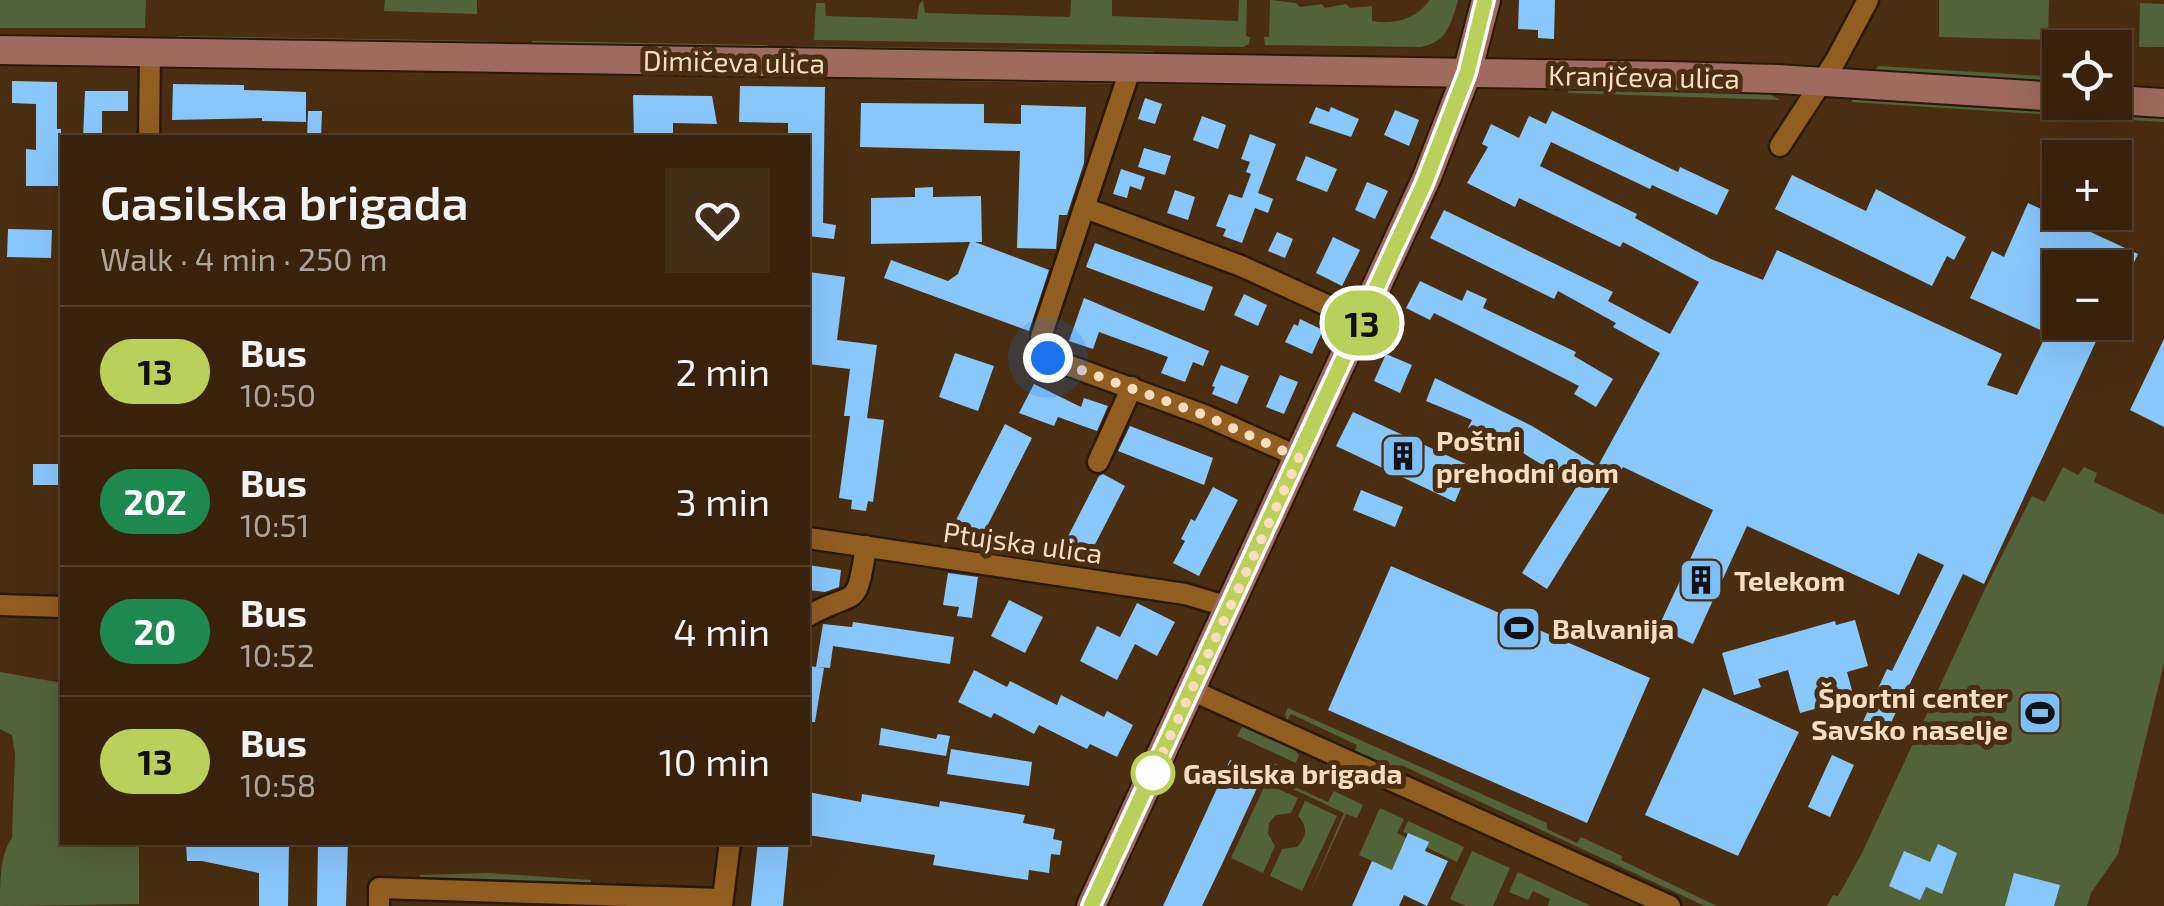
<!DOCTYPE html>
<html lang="en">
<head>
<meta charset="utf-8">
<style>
  :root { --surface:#38220b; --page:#432f19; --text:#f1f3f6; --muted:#aba49d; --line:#523f2c }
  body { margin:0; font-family:"Exo 2",sans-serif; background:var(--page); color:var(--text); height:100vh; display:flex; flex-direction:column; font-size:38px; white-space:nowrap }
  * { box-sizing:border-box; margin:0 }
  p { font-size:32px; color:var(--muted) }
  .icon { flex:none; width:55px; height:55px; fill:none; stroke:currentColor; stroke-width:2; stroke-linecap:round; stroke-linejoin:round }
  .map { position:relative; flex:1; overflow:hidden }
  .sheet { position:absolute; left:60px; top:135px; width:750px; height:710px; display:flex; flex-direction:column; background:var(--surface); border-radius:0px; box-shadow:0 10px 40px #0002,0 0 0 2px var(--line) }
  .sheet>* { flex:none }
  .badge { padding:0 20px; border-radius:32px; font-size:35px; line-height:65px }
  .tools { position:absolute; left:2042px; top:30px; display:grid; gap:20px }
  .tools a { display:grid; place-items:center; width:90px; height:90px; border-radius:0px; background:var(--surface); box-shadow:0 10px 40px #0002,0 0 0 2px var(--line); font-size:50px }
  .you { position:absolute; width:50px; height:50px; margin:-25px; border:8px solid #fff; border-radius:50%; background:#1a73e8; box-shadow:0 0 0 15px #1a73e833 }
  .map>.badge { position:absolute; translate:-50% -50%; box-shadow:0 0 0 5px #fff }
  .round { display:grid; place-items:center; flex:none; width:105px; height:105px; border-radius:0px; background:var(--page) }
  .headline { display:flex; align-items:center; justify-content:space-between; height:170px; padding:0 40px }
  h1 { font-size:48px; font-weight:600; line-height:75px }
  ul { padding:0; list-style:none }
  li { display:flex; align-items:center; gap:30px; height:130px; padding:0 40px; border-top:2px solid var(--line) }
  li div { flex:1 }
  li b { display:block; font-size:38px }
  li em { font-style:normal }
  li .badge { min-width:110px; font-weight:700; text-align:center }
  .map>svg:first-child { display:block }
  .green { fill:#536339 }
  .building { fill:#89c8fe }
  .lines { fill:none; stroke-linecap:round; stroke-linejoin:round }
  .street-casing { stroke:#2a1907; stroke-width:25 }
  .secondary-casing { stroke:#2a1907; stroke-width:32 }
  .street { stroke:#925d21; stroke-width:20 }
  .secondary { stroke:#9e6b5e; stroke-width:28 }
  .line-casing { stroke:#fff; stroke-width:22 }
  .line { stroke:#bad05a; stroke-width:15 }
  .walk { stroke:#fadcbf; stroke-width:10; stroke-dasharray:0 18 }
  .stop-dot { fill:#fff; stroke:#bad05a; stroke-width:5 }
  .labels { text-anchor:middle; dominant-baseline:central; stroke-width:10; stroke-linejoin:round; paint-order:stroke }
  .street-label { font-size:28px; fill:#fadcbf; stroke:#4a2e0f }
  .poi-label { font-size:28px; font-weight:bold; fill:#fadcbf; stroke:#4a2e0f; text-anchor:start }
  .stop-label { font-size:28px; font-weight:bold; fill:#fadcbf; stroke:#4a2e0f; text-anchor:start }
</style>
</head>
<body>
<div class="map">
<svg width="2164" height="906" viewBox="0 0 2164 906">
  <rect width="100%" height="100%" fill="#4a2e0f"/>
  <path class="green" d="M0,0H146L145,28H0Z
    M385,0H477V14L384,11Z
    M923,0L925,13L1070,17L1071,0H1112V16L1238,21L1239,0H1247L1246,36L1250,37L1249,44L1243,47L814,40L816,3H825L826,16L917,19L919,5Z
    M1270,0L1296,3L1300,7L1322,4L1325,8L1346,4L1350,8L1372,6V21C1395,25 1416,19 1430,0H1458C1451,24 1447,43 1420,47L1265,45L1264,37H1269Z
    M1939,0H2049L2048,40L1939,37Z
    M2140,3L2164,4V47H2139Z
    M177,36L489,41L483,45L177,41Z
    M532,41L768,45L764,49L531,46Z
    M797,46L1153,51L1155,56L805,51Z
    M1878,66L2060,77V83L1874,72Z
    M846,74L1121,79L1119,84L846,79Z
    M1136,79L1400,86L1134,84Z
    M1568,87L1764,91L1780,100L1568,93Z
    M1855,97L2164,116V122L1851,102Z
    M2063,467L2078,475L2084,467L2097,473L2094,482L2164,515V663L2118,854L2091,893L2087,906H1827L1833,895L1838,896L1861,855L1986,587L2032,496L2045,502Z
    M0,672L62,683V842L139,843V904L0,906C0,883 0,854 12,838L15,754L12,735L0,729Z
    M1288,708L1547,823V829L1577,843L1581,837L1622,856L1621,860L1717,906H1705L1401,765L1396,774L1353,755L1357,745L1291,714L1287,720L1285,714Z
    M1244,724L1291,746L1299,755L1296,763L1237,736Z
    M1270,761L1287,769L1282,781L1328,802L1334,791L1363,805L1357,818L1346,814L1309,895L1344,813L1263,775Z
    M1266,783L1298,798L1291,813L1276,815L1269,823L1268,834L1275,846L1263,873L1231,858Z
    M1305,801L1337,816L1302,891L1270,876L1282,849L1297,847C1307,838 1308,826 1298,816Z
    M1380,808L1404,819L1397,833L1406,838L1396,872L1359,855Z
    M1408,821L1464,847L1457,862L1426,847L1428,842L1403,832Z
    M1472,851L1510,868L1493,906H1466L1450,899Z
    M1518,872L1591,906H1548L1550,899L1533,891L1528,900L1509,892Z
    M488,873L591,880L590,888L420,882V875Z"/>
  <path class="building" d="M1519,0H1555L1554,39L1538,38V30L1518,29Z
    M12,81L57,82V129H61V186H26V149L36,150V104L12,103Z
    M173,84L244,85V90L306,92V122L262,121V118L172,120Z
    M740,86L825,87L823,223L836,225L834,239L808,236V138H788V123L739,122Z
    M85,91H128V111H102V138H83Z
    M633,95L712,96L717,124L673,123V138H634Z
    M1145,98L1162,104L1155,124L1138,119Z
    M861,103L984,104V123L1021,124V105L1086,107L1084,163L1067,215H1059L1056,249L1017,248L1020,151L860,147Z
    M1316,107L1329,112L1331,107L1359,119L1351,137L1309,123Z
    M1395,110L1419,120L1409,146L1384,135Z
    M308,111H322L321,138H307Z
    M1552,111L1678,172L1680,167L1729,190L1717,215L1652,185L1650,189L1551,142L1540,166L1637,214L1635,218L1711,259L1763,280L1777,250L2002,354L1987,385L2017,395L2047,333L1970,298L1992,251L2004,257L2028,203L2138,254L2115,302V268H2060V322H2105L1984,584L1963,574L1884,737L1861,726L1887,669L1892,671L1944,565L1918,553L1899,595L1747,526L1693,644L1658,628L1713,510L1623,467L1547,589L1522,573L1577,486L1500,439L1498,442L1468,428L1472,420L1426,401L1435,378L1532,426L1598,466L1660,353L1613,327L1616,323L1558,291L1554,299L1430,238L1444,210L1613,292L1608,301L1670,334L1699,282L1623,242L1620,247L1519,198L1515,207L1467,183L1488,147L1482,144L1491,124L1519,138L1529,116L1546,124Z
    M1202,116L1226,125L1218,149L1193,140Z
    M1250,134L1276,144L1258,193L1273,199L1268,213L1255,208L1242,243L1223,236L1226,229L1216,226L1229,194L1242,198L1251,174L1246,172L1250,162L1241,159Z
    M1144,148L1171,156L1165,175L1138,167Z
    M1306,156L1337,169L1327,192L1296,180Z
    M1121,169L1145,177L1141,190L1130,186L1127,198L1113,194Z
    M1792,175L1866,211L1876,189L1966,237L1954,260L1947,256L1932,286L1775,209Z
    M1367,182L1388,191L1375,219L1355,210Z
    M933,187V197L981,196L982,242H975L1049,270L1029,331L884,278L891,260L948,281L958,274L970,242L871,244V198L915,197V188Z
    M1175,190L1195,197L1188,220L1167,213Z
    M8,229L52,230L51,258L7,257Z
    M1277,232L1293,239L1285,258L1268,251Z
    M1333,237L1360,250L1342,286L1316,273Z
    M1095,243L1213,287L1204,311L1086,267Z
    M809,272L845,277L837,340L877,345L867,418L884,420L873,502L868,501L866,511L851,509L852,500L839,498L850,416H844L850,369L808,364Z
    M1420,281L1462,301L1467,290L1487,299L1483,308L1576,352L1574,356L1613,379L1596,407L1574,394L1579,386L1532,362L1434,313L1430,320L1406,308Z
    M1244,294L1267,305L1258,326L1234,315Z
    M1084,298L1209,351L1203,366L1193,362L1185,382L1161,373L1168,357L1099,332L1093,349L1069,341Z
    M1300,319L1323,330L1312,354L1285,342L1294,324L1298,326Z
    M2164,339V427L2130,410Z
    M955,353L994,366L978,411L939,397Z
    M1386,354L1412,365L1400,393L1374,381Z
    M1221,365L1249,376L1237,404L1212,394L1215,387L1212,386Z
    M1280,375L1298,382L1284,414L1266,407Z
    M1034,384L1081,407L1084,398L1108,406L1097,431L1058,417L1054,426L1019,413Z
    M1353,412L1470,466L1455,502L1336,446Z
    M1005,424L1032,438L979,542L952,528Z
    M1130,426L1213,458L1204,485L1118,451Z
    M33,464H62V485H33Z
    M1103,474L1125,486L1087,560L1062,548L1099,476Z
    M1213,487L1238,500L1199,576L1173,563L1185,541L1181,539L1191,519L1195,521Z
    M1361,490L1403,507L1395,527L1353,510Z
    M808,565L841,570L839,587L825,592L808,590Z
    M1391,566L1650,678L1587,823L1328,710Z
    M948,573L978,577L972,618L957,616L959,607L943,605Z
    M1009,600L1043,617L1025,653L991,636Z
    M1137,603L1175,622L1157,656L1135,644L1117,680L1080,661L1097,626L1120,637Z
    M1855,620L1868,666L1847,672L1854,698L1800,713L1788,670L1758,679L1761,687L1734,695L1722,653L1835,621L1836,625Z
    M853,622L954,637L950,664L833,646L830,668L816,667L823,624L852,627Z
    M809,666L824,668L815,722H808Z
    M974,670L1007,687L1010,681L1057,705L1061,695L1104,717L1107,711L1133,725L1117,757L1090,744L1087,749L1039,725L1034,734L994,713L991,718L958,702Z
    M1703,688L1799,732L1738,856L1645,815Z
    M881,728L936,739L938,734L950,736L946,756L879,745Z
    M951,749L1032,762L1029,786L947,774Z
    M1832,755L1854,765L1830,817L1808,807Z
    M1230,760L1263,775L1223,862L1202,906H1163Z
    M808,792L861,802L862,794L939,807L940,801L1025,815L1023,823L1055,829L1053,839L1062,841L1060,855L1051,854L1049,873L1029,870L1028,880L933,865L935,855L808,835Z
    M1408,833L1429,842L1425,851L1448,861L1427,906L1404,895L1399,906H1352L1372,861L1392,870Z
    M186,842H289L288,906H259V873L202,861H187Z
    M318,842H348L346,906H317Z
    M758,842H789L783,906H751Z
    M1938,844L1957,853L1942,894L1926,887L1920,900L1889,886L1904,851L1930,862Z
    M2014,873L2060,885L2054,906H2005Z"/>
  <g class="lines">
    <defs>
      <path id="street" d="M1131,67L1041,337V352L1048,358L1204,415L1299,457
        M149,138L150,52
        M1780,146L1836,60L1868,0
        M1085,208L1241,266L1377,328
        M1098,462L1132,387
        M808,538L1185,594L1229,607
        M0,605L62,607
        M808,616C857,588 856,613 866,546
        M1191,690L1670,906
        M379,906V888L722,899
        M722,906L730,842"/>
      <path id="secondary" d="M0,50L1670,76L1777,79L2060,97
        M2115,100L2164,103
        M1091,906L1427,177L1467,73L1486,0"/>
    </defs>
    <use href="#street" class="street-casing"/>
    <use href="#secondary" class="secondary-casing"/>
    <use href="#street" class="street"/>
    <use href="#secondary" class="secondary"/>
  </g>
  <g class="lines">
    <defs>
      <path id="line" d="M1091,906L1424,184L1467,73L1485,0"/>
    </defs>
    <use href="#line" class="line-casing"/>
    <use href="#line" class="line"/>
    <path class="walk" d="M1048,358L1204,415L1299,458L1149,782L1153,773"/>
  </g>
  <defs>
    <symbol id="building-square" viewBox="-11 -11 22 22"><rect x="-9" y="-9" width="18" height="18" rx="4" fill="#7bbef8" stroke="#4a2e0f"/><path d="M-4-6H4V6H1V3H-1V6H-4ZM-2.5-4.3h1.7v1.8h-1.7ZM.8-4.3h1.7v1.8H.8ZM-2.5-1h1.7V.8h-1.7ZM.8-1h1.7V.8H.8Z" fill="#111"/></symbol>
    <symbol id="stadium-square" viewBox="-11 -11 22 22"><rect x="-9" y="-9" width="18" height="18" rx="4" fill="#7bbef8" stroke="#4a2e0f"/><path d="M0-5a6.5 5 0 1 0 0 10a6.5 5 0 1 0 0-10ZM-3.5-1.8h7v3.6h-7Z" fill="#111"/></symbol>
  </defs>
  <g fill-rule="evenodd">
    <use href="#building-square" x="1378" y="431" width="50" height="50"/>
    <use href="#building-square" x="1676" y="555" width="50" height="50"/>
    <use href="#stadium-square" x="1494" y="603" width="50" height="50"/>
    <use href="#stadium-square" x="2015" y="688" width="50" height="50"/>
  </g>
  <circle class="stop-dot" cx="1153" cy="773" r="20"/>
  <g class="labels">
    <g class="street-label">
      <text transform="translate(734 61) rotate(1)">Dimičeva ulica</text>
      <text transform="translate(1644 76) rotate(1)">Kranjčeva ulica</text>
      <text transform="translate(1023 542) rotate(8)">Ptujska ulica</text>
    </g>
    <g class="poi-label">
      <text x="1436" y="440">Poštni<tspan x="1436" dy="32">prehodni dom</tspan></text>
      <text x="1734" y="580">Telekom</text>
      <text x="1552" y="628">Balvanija</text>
      <text x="2008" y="697" text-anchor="end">Športni center<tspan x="2008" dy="32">Savsko naselje</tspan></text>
    </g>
    <g class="stop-label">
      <text x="1183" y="773">Gasilska brigada</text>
    </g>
  </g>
</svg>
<div class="tools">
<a><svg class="icon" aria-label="locate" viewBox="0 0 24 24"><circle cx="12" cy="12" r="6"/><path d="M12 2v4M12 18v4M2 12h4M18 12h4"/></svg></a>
<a>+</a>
<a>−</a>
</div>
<div class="you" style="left:1048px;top:358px"></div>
<b class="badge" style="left:1362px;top:323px;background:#bad05a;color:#111">13</b>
<section class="sheet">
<div class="headline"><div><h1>Gasilska brigada</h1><p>Walk · 4 min · 250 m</p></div><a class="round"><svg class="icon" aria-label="heart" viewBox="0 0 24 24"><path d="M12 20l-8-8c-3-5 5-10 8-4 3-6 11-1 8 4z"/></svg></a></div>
<ul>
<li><span class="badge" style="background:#bad05a;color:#111">13</span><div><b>Bus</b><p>10:50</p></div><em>2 min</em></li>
<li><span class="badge" style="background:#1f8751;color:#fff">20Z</span><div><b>Bus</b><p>10:51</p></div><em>3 min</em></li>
<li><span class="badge" style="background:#1f8751;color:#fff">20</span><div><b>Bus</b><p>10:52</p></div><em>4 min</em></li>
<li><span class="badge" style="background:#bad05a;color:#111">13</span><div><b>Bus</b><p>10:58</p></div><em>10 min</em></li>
</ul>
</section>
</div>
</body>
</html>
